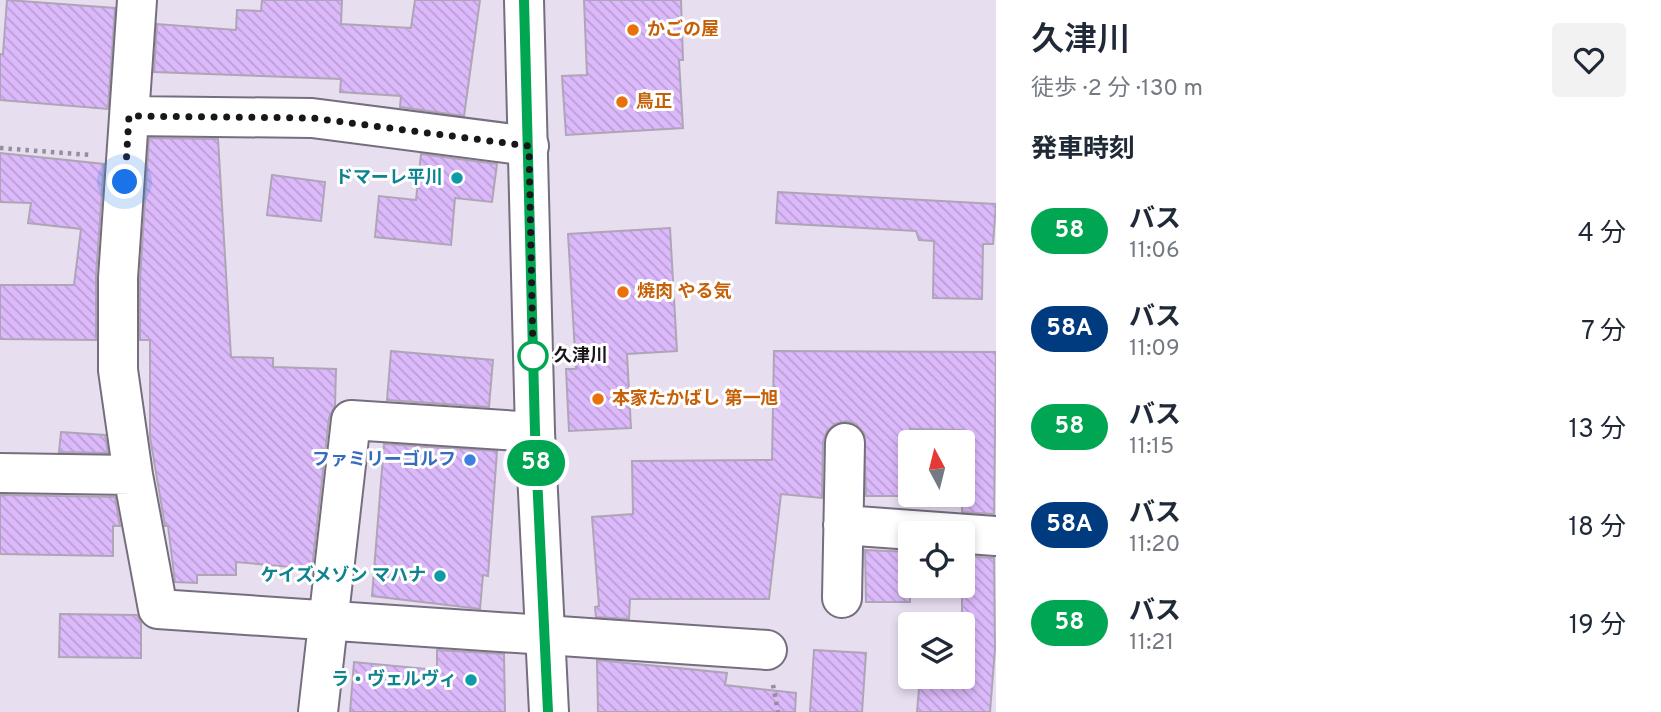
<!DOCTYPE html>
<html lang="ja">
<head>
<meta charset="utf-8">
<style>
  :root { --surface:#fff; --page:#f2f2f3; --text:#1f2937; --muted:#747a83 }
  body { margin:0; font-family:Overpass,"Noto Sans JP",sans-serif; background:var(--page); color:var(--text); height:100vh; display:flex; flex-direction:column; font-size:26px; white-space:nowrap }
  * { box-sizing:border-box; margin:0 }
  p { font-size:23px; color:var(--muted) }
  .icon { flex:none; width:38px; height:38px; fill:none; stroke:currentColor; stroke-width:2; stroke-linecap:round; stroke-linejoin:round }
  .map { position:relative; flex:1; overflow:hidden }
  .drawer { display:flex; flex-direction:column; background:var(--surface); width:665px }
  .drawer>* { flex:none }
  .badge { padding:0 14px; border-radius:23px; font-size:24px; line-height:46px }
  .needle { width:46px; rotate:353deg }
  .buttons { position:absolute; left:898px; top:430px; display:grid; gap:14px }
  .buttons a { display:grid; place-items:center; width:77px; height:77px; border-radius:7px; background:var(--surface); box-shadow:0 4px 10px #0003; font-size:35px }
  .you { position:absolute; width:35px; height:35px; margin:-18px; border:5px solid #fff; border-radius:50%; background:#1a73e8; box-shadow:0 0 0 10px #1a73e833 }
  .map>.badge { position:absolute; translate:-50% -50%; box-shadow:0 0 0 4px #fff }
  h2 { padding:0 35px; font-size:26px; line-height:63px }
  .round { display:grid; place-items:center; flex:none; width:74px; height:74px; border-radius:7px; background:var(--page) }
  .summary { display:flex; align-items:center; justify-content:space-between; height:119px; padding:0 35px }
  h1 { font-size:33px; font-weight:600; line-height:52px }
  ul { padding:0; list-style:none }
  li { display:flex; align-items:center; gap:21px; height:98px; padding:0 35px }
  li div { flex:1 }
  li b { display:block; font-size:26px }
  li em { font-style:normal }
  li .badge { min-width:77px; font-weight:700; text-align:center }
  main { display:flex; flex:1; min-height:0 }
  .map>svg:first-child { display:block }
  .building { fill:url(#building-back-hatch); stroke:#aea5b6; stroke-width:2 }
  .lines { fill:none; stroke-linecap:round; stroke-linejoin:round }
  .minor-casing { stroke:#766e7e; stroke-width:42 }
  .major-casing { stroke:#766e7e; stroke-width:42 }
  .path { stroke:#958e9b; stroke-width:4.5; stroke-dasharray:3.5 5; stroke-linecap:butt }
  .minor { stroke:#fff; stroke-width:38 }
  .major { stroke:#fff; stroke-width:38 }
  .line-casing { stroke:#fff; stroke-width:16 }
  .line { stroke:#00a651; stroke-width:10 }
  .walk { stroke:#19161c; stroke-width:7; stroke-dasharray:0 12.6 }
  .food-dot { fill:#e8710a; stroke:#fff; stroke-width:2.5 }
  .culture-dot { fill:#0f9aa8; stroke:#fff; stroke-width:2.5 }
  .stop-dot { fill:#fff; stroke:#00a651; stroke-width:3.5 }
  .shop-dot { fill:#3f7fe0; stroke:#fff; stroke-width:2.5 }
  .labels { text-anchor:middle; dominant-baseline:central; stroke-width:6; stroke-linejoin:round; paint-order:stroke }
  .food-label { font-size:18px; font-weight:bold; fill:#c56008; stroke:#fff; text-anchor:start }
  .culture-label { font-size:18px; font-weight:bold; fill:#0d838f; stroke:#fff; text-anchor:end }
  .stop-label { font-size:18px; font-weight:bold; fill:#19161c; stroke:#fff; text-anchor:start }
  .shop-label { font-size:18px; font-weight:bold; fill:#366cbe; stroke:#fff; text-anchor:end }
</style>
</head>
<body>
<main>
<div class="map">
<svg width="996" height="712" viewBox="0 0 996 712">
  <defs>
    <pattern id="building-back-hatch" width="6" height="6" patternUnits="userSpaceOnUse" patternTransform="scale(1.75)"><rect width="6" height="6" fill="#dbb9fa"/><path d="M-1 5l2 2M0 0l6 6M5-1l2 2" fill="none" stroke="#bb9ed6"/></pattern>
  </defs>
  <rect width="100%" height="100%" fill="#e7def0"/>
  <path class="building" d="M7,0L115,8L108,109L0,100V54H3Z
    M262,0H342L341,24L411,28L415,0H480L464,116L400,107L401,96L340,92L341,79L154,72L157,24L236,30L237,10L261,11Z
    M584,0H681L683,60H679L683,128L566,135L562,76L587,75Z
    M149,138L218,139L231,357L273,358V367L336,369L335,406L329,418L312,569L236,562V575H197V583L175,582L168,526H165L150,437V340H140V279Z
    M0,153L104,164L96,276V340L0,339V285H74L81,229L28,223L31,203L0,202Z
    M421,154L497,164L492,202L455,198L451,245L375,237L379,196L416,200Z
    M272,175L325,182L321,221L267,215Z
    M778,192L996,204L993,244H983L982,299L933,298L934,241L919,240L916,231L776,223Z
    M670,228L677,351L627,354L631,428L569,431L566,369H576L568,234Z
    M391,351L493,360L489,407L387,400Z
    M774,351L996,352L994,514L962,512V430L910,429V496H866L864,433L856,424L846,421L835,424L827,431L823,442L822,498L781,494L769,599H630L629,619L596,617L595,607L599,606L592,517L633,514L632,461L772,460Z
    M61,432L105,435L108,453L59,452Z
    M384,444L497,451L488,576L483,575L480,609L372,596Z
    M0,495L115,497L120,526H113V556L0,554Z
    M865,550L910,552V602H866Z
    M962,556L994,558L995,649L990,712H917L920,677H962Z
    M60,614L137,615L141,623V658L59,657Z
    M437,650L504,654L505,712H350L354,662L437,670Z
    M814,650L866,653L862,712H810Z
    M597,660L727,673L725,685L796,693L795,712H598Z"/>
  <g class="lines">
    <defs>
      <path id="minor" d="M137,0L118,278V370L133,475L158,609L767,650
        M129,116L312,118L529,146
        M0,473L133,475
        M843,525L996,536
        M842,598L845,443
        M318,712L351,420L535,432"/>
      <path id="major" d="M524,0L535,432L549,712"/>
    </defs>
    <use href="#minor" class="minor-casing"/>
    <use href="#major" class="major-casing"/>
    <path class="path" d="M0,148L90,155
      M773,685L778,712"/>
    <use href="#minor" class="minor"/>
    <use href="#major" class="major"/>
  </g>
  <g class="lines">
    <defs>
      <path id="line" d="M524,0L535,432L548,712"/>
    </defs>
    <use href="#line" class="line-casing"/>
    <use href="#line" class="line"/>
    <path class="walk" d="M125,182L129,116L312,118L529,146L533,356"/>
  </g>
  <g class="food-dot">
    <circle cx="633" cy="30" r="7"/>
    <circle cx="622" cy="102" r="7"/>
    <circle cx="623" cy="292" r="7"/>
    <circle cx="598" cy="399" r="7"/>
  </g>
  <g class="culture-dot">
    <circle cx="457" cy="178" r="7"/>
    <circle cx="440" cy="576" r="7"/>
    <circle cx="471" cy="680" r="7"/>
  </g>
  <circle class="stop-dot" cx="533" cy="356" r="14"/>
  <circle class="shop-dot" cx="470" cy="460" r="7"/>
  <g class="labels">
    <g class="food-label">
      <text x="647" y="30">かごの屋</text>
      <text x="636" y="102">鳥正</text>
      <text x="637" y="292">焼肉 やる気</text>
      <text x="612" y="399">本家たかばし 第一旭</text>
    </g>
    <g class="culture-label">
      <text x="443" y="178">ドマーレ平川</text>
      <text x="426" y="576">ケイズメゾン マハナ</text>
      <text x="457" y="680">ラ・ヴェルヴィ</text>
    </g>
    <g class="stop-label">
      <text x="554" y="356">久津川</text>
    </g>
    <g class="shop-label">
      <text x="456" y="460">ファミリーゴルフ</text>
    </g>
  </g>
</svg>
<div class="buttons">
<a><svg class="needle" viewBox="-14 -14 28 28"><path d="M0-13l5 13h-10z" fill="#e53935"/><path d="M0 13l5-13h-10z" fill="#747a83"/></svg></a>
<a><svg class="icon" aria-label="locate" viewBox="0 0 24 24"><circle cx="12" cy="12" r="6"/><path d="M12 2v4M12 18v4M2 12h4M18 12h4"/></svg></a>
<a><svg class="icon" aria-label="layers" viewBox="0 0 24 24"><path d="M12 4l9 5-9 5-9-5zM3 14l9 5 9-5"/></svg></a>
</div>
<div class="you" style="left:125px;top:182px"></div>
<b class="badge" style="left:536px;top:463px;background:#00a651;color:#fff">58</b>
</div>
<section class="drawer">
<div class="summary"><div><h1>久津川</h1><p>徒歩 · 2 分 · 130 m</p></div><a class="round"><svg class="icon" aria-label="heart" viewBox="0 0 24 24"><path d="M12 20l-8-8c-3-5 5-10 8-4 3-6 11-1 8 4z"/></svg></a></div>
<h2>発車時刻</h2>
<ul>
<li><span class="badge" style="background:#00a651;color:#fff">58</span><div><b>バス</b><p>11:06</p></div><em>4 分</em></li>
<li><span class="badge" style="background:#003b80;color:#fff">58A</span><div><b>バス</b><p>11:09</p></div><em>7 分</em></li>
<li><span class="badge" style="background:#00a651;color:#fff">58</span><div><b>バス</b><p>11:15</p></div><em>13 分</em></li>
<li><span class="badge" style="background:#003b80;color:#fff">58A</span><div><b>バス</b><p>11:20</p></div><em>18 分</em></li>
<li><span class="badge" style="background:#00a651;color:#fff">58</span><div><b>バス</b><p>11:21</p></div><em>19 分</em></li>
</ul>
</section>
</main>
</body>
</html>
